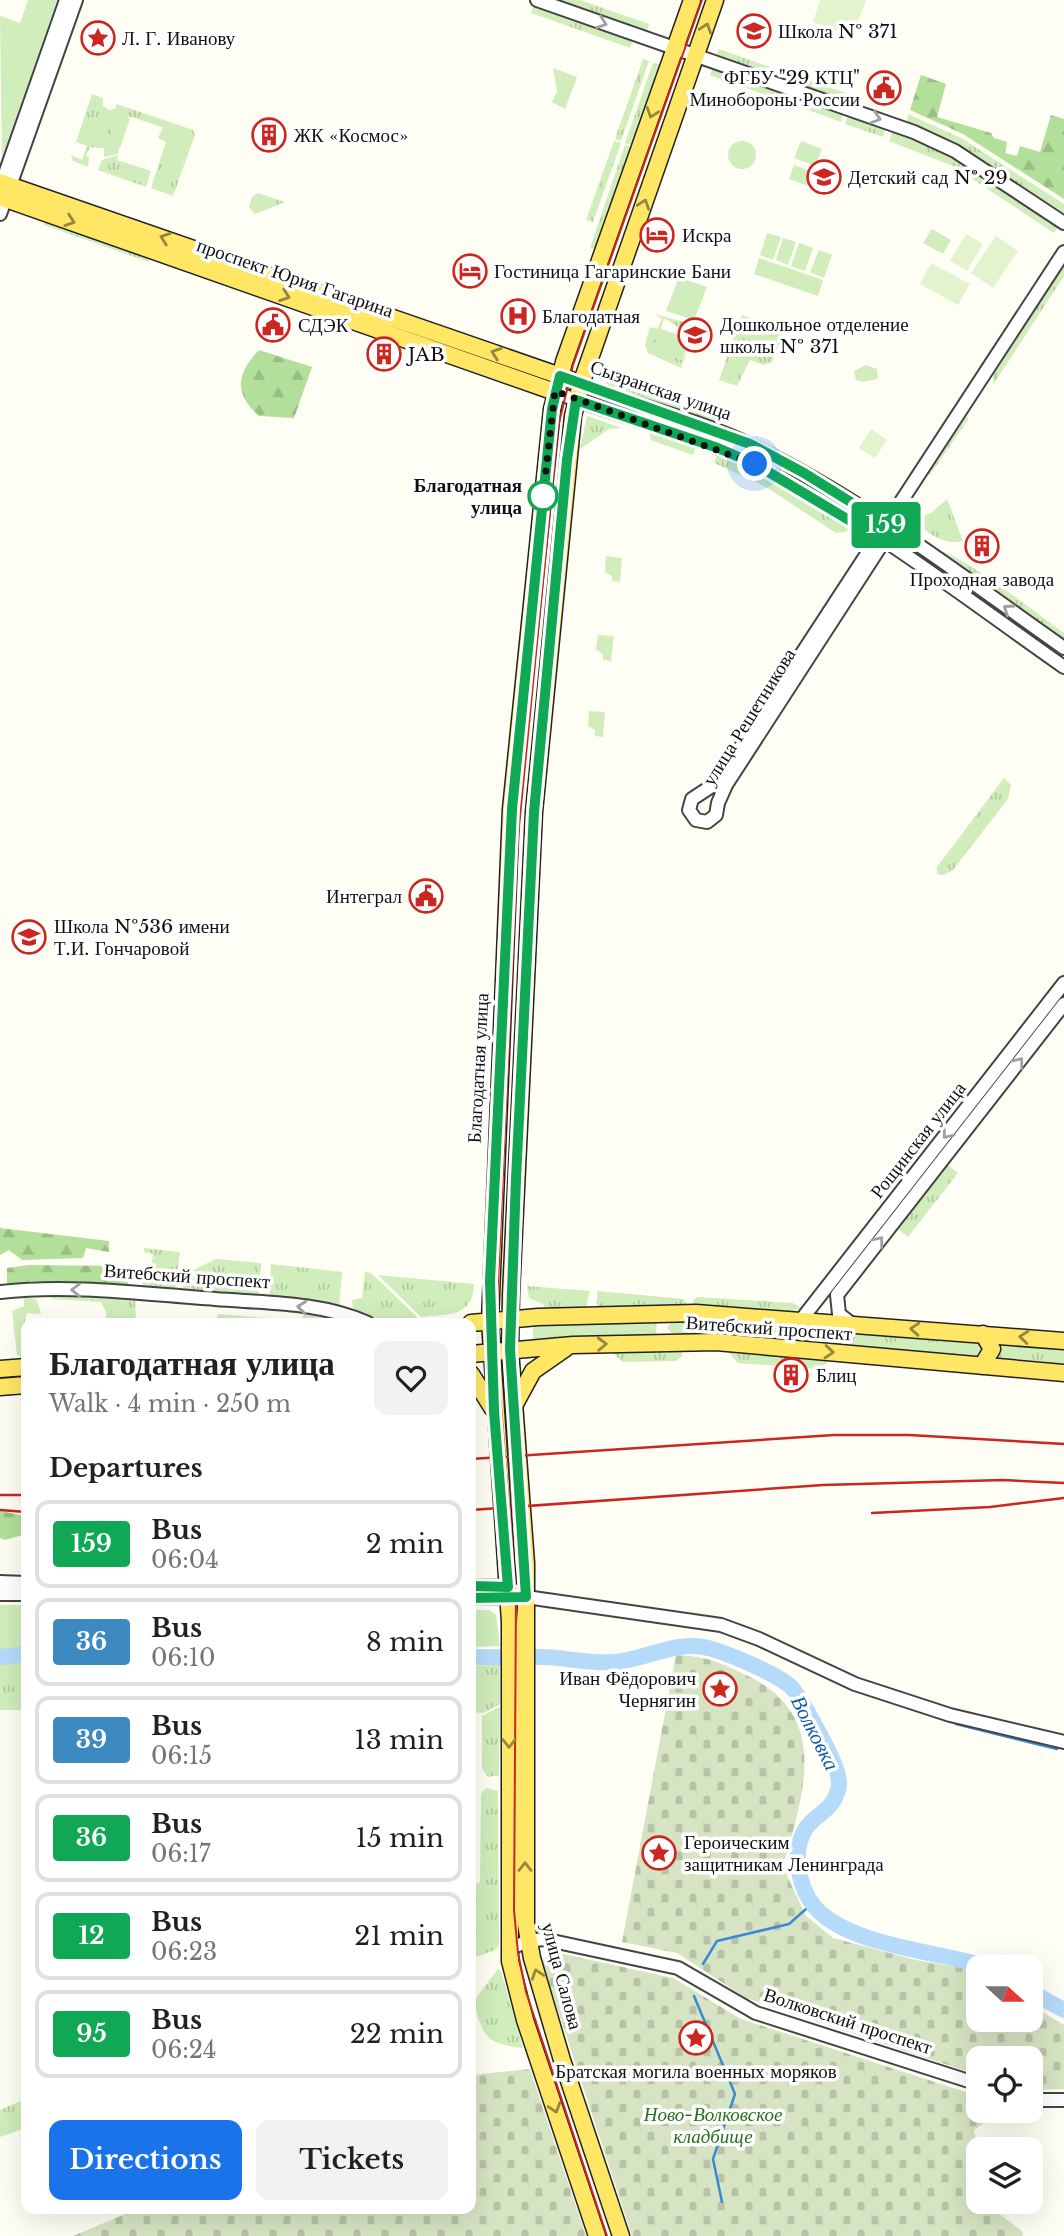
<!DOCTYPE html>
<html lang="en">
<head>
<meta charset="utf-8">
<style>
  :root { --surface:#fff; --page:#f2f2f2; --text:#202124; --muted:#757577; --line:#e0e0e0; --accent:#1a73e8 }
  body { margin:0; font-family:"Libre Baskerville",serif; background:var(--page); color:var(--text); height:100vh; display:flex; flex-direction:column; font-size:26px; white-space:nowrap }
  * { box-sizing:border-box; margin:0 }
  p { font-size:23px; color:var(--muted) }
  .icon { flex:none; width:38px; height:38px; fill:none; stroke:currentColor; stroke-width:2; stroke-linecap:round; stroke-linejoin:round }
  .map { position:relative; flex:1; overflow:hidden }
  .panel { position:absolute; left:21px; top:1318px; width:455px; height:896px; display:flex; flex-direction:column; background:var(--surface); border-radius:14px; box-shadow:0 7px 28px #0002 }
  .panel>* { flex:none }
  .badge { padding:0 14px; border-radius:5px; font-size:24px; line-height:46px }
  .needle { width:46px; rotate:111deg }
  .fabs { position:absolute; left:966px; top:1955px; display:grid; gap:14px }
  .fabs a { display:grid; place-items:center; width:77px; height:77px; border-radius:14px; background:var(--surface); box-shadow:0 7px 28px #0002; font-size:35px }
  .you { position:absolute; width:35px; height:35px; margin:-18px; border:5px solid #fff; border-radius:50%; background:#1a73e8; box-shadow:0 0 0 10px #1a73e833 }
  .map>.badge { position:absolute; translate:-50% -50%; box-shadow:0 0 0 4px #fff }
  h2 { padding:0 28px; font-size:26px; line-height:63px }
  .round { display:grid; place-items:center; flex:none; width:74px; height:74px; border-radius:14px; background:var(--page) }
  .headline { display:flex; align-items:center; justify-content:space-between; height:119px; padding:0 28px }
  h1 { font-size:33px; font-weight:600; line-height:52px }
  .button { display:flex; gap:14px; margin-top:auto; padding:14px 28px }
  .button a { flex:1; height:80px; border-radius:14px; background:var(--accent); color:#fff; font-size:28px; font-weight:600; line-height:80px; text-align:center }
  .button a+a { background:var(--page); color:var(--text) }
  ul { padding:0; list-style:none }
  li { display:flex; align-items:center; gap:21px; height:88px; margin:0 14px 10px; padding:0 14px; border:4px solid var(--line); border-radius:14px }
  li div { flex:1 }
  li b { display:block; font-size:26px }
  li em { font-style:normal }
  li .badge { min-width:77px; font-weight:700; text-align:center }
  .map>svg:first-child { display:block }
  .grass { fill:url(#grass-tufts) }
  .forest { fill:url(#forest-firs) }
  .cemetery { fill:url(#cemetery-stones) }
  .park { fill:#d0edbb }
  .pitch { fill:#e3f3cd }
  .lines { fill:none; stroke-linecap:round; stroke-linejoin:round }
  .stream { stroke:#3989d5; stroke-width:2.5 }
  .river { stroke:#b6dbfa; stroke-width:16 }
  .minor-casing { stroke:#444; stroke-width:16 }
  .major-casing { stroke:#222; stroke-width:19 }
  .minor { stroke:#fff; stroke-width:12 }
  .major { stroke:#ffe765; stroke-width:16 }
  .tram { stroke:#cb261f; stroke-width:2 }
  .rail { stroke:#cb261f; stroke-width:2.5 }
  .oneway { stroke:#a0a0a0 }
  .oneway2 { stroke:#94873f }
  .line-casing { stroke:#fff; stroke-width:16 }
  .line { stroke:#10a855; stroke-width:10 }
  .walk { stroke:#111; stroke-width:7; stroke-dasharray:0 12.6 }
  .stop-dot { fill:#fff; stroke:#10a855; stroke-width:3.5 }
  .labels { text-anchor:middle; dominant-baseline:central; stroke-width:7; stroke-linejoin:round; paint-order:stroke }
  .poi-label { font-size:19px; fill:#111; stroke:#fff; text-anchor:start }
  .street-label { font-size:19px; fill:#111; stroke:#fff }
  .stop-label { font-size:19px; font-weight:bold; fill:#111; stroke:#fff; text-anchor:end }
  .park-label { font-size:19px; font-style:italic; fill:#266e1c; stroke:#fff }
  .water-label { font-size:21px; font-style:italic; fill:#115bac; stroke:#fff }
</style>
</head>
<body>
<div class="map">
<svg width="1064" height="2236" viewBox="0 0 1064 2236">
  <defs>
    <pattern id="grass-tufts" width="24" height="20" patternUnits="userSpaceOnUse" patternTransform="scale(1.75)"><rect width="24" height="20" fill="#d0edbb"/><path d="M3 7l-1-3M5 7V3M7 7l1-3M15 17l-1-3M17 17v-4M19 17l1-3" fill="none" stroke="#b2caa0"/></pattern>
    <pattern id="forest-firs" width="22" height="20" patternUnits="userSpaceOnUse" patternTransform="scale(1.75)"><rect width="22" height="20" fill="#b2df99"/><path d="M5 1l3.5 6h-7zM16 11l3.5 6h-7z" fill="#98be83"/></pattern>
    <pattern id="cemetery-stones" width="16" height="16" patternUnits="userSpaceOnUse" patternTransform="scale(1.75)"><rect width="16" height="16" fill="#d6e4c3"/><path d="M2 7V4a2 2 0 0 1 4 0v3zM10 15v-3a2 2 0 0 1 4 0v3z" fill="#b7c3a6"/></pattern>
  </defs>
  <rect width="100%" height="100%" fill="#fffef5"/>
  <path class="grass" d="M557,0H580L649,24L647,31Z
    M534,5L633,40L630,48L531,13Z
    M719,49L770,67L768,74L716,56Z
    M643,59L649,61L621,141L615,139Z
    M653,63L661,65L632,145L625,143Z
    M713,68L797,97L796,106L710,75Z
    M776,69L846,93L843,101L774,76Z
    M92,94L103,98V106L109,110L115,109L117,104L193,130L195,135L173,196L151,188L161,157L182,165L191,137L132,117H122L118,154L104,157V148L90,147L86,156L89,157L88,167L73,161L71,155L82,160L87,146L76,142Z
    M807,101L843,113L841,122L803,108Z
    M908,114L961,138L1064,204V213L957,145L907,123Z
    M848,115L886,128L883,137L845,124Z
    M893,131L952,157L1058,227L1054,233L953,166L889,141Z
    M614,141L621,143L593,222L586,220Z
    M625,145L632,147L596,249L590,248Z
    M118,155L117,160L151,171L146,187L98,170L102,160Z
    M258,193L285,202L255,214L249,207L252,197Z
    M45,218L148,255L149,262L44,225Z
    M1064,265V276L993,385V373Z
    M655,314L695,325L692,336L664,318L661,329L691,339L689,345L653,349L682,360L688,348L681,368L648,353L645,345L650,327L657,329L662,319Z
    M742,315L785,330L772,362L764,365L750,360L737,386L719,380Z
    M607,381L720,420L719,423L606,384Z
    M587,416H588L621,428L609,429L580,449Z
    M967,416L968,420L929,476L928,471Z
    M649,431L696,447L693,455L651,440Z
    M717,455L776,483L855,530L836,533L766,487L714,463Z
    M947,499L963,541C941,546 927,531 911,519L931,513Z
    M937,550C965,556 1036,613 1064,633V639Z
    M1004,778L1011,785L1008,799L953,870L944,875L937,874V867Z
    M948,1165L958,1173L908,1237L898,1229Z
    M144,1248L180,1252L175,1290L143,1286L142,1269H151L153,1254L144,1252Z
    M216,1259L261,1263L258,1297L183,1292L185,1274Z
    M271,1264L342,1272L339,1307L269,1299Z
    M365,1272L371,1273L417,1317L418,1322L388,1323L353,1308L352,1300L362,1298Z
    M378,1275L474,1284C473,1318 447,1314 421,1317Z
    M527,1286L590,1291L586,1307L545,1309L544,1305L529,1298Z
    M597,1291L684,1299L686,1304L601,1307L597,1305Z
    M24,1295L37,1300L41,1314L27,1313L22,1333L26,1338V1359L17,1355L12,1311L24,1306Z
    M52,1295L135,1299L136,1323H106V1312L101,1302L52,1299Z
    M698,1297L793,1303L801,1308L790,1312L694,1305L693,1300Z
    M218,1314L301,1321L304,1314L349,1323H216Z
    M657,1320L656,1335L533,1339V1324Z
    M672,1320L978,1340L985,1349L981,1358L674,1335L667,1328Z
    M995,1341L1064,1348V1366L994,1360L999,1351Z
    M682,1350V1356L676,1361L622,1362L613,1353Z
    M727,1351L829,1360L821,1369L738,1363Z
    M26,1661V1710H0V1662Z
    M500,1665V1704L483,1713L471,1712V1666Z
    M500,1707L499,1775L488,1777L482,1768V1716Z
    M486,1788L498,1791L499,1946L495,1950L471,1959V1887L480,1882L481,1794Z
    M498,1969L501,1971L523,2048C484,2043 485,2038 473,2002Z
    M23,2100L26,2128L0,2137V2110Z"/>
  <path class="forest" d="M921,75L946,84L937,117L991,133L994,138L1007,142L1005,153L1017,156L1020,146L1040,152L1051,115L1064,119V199L963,134L910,110Z
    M259,350L312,367L294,418L259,416C233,393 237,373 259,350Z
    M0,1228L109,1241V1252L86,1248L83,1258L22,1260L9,1250L0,1255V1263Z
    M29,1265L123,1266L130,1267L134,1273L127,1285L31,1281L7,1285V1268Z
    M0,1511L26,1516V1534L5,1540L0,1538Z"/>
  <path class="cemetery" d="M676,1655C707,1656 721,1663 748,1676C833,1717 802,1797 783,1867L806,1916L833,1938L916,1960L970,1969L978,1974V2020H1031V2005L1064,2025V2089L1031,2090V2058H978V2075L746,1998L677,1953L622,1942Z
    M550,1951L673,1978L741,2019L978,2096V2110L1001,2111L974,2130L978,2155V2202H987V2205L1022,2231L1023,2236H632L542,1962Z
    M530,2069L586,2236H73L137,2209L471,2208V2075Z"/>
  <path class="park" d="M28,0H57L2,157L0,16L20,23Z
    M553,68L577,77L565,109L552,102L557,91Z
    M118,113L130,119L120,148L108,152L107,146Z
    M163,127L192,137L182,165L172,162L166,165L161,157L166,142L158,138Z
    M801,141L822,149L815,166L794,158Z
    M728 155a14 14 0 1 1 28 0a14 14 0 1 1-28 0Z
    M794,165L813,172L808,186L789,179Z
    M932,229L951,240L943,254L923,243Z
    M767,233L781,237L773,260L760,255Z
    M783,238L796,242L788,265L776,260Z
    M799,243L813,248L805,271L791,266Z
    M819,250L832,255L824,278L810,272Z
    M759,258L823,280L818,296L754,274Z
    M679,277L707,287L694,320L666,311Z
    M659,331L688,342L682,360L653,349Z
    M866,365L877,369L878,379L862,382L856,380L854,371Z
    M606,556L622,558L620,582L612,581V576L605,572Z
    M598,635L614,636L611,661L603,660V654L596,650Z
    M589,711L605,712L603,737L595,736V730L588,726Z
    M0,1605H26V1646L0,1650Z
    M471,1610H489L496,1615L500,1646L471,1647Z"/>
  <path class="pitch" d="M820,0H866L853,36L813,22Z
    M966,234L983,244L967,271L950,261Z
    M996,236L1018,251L993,288L971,273Z
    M931,263L970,284L958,305L920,284Z
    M871,429L887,440L875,458L859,448Z"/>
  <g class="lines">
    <path class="stream" d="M956,1724L1057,1749
      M703,1964L717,1941L789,1924L814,1902
      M694,1996L735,2094L713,2159L722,2202"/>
    <path class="river" d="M0,1657L26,1654
      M471,1657C496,1658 520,1656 545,1657C567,1658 592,1664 614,1662C647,1660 678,1638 712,1649C734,1656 770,1671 789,1685C799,1692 834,1759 837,1772C839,1778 840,1787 837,1793C832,1810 815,1815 806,1828C789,1854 800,1896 823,1915C862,1947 940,1952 989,1967
      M1031,1992L1064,2010"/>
    <defs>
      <path id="minor" d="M537,0L914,132L955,151L1064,223
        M0,188L66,0
        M0,214L76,0
        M581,384C636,406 697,419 751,445C863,499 963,577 1064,648
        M555,392C621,418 693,433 756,465C865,519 964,597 1064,667
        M886,524L884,541L726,785L718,803L716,815L707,822L696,820L689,810L692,799L718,782L1064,252
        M0,1292C71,1284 144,1294 215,1299C266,1303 321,1302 368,1323
        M801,1320L1064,983
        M852,1324L839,1314L837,1295L1064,1004
        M0,1582L26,1583
        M471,1586L508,1587L514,1590
        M0,1594H26
        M471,1598L526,1597L721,1625L759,1639L855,1684L950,1715L1064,1742
        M509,1949L528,1941L543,1939L678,1968L756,2013L978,2084
        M1031,2100H1064"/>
      <path id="major" d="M0,182L569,379
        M0,197L555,392
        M471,1323L538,1317L696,1313L1064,1341
        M471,1354L573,1345L716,1342L1064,1373
        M982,1366L992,1349L983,1334
        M0,1369L26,1367
        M471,1374L493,1409
        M0,1387L26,1385
        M515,1404L533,1371L566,1348
        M597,2236L525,2020L510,1961V1622L490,1321L511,809L552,409L564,362L692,0
        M621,2236L562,2060L532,1958L526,1924V1563L510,1349L511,1294L534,812L573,416L581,384L715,0"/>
    </defs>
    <use href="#minor" class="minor-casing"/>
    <use href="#major" class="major-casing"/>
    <use href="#minor" class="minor"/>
    <use href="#major" class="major"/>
    <path class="tram" d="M607,2236L526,1992L518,1953L514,1910L516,1598L498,1367L497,1306L518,837L558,427L573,365L702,0"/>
    <path class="rail" d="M471,1459L834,1435H909L1064,1444
      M0,1495H26
      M0,1510L26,1512
      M471,1510L823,1485L1003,1480L1064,1483
      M872,1513L990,1507L1064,1498"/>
  </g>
  <defs><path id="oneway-chevron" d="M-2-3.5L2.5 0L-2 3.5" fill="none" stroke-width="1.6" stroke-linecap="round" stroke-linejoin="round" transform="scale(1.75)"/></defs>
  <g class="oneway">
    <use href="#oneway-chevron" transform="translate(602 23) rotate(19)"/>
    <use href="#oneway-chevron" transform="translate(876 118) rotate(18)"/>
    <use href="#oneway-chevron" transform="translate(1008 609) rotate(-145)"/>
    <use href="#oneway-chevron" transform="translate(1019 1062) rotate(-52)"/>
    <use href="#oneway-chevron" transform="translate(947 1134) rotate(128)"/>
    <use href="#oneway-chevron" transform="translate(879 1241) rotate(-52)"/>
    <use href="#oneway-chevron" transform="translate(76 1290) rotate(-179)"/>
    <use href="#oneway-chevron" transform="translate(302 1307) rotate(-174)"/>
  </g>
  <g class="oneway2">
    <use href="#oneway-chevron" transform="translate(706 28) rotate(-71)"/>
    <use href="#oneway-chevron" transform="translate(652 113) rotate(109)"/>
    <use href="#oneway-chevron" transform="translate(644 204) rotate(-71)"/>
    <use href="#oneway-chevron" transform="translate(70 221) rotate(19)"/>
    <use href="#oneway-chevron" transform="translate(165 238) rotate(-161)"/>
    <use href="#oneway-chevron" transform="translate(285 296) rotate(19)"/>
    <use href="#oneway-chevron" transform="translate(496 353) rotate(-161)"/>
    <use href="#oneway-chevron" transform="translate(915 1329) rotate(-176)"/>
    <use href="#oneway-chevron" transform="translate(1024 1337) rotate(-175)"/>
    <use href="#oneway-chevron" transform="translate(602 1344) rotate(-2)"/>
    <use href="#oneway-chevron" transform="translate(829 1352) rotate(5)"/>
    <use href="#oneway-chevron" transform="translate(509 1743) rotate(90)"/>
    <use href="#oneway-chevron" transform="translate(525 1867) rotate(-90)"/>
    <use href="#oneway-chevron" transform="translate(537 1974) rotate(-108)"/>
    <use href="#oneway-chevron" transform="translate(555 2108) rotate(72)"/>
  </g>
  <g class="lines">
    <defs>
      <path id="line" d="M471,1586L508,1587L494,1411L490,1281L512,809L552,409L560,376L750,444L804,473L886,524L884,541L755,464L718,448L576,400L567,460L534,812L516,1179L510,1349L526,1597L471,1598"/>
    </defs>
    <use href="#line" class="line-casing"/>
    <use href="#line" class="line"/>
    <path class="walk" d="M543,496L555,391L755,464"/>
  </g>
  <defs>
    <symbol id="school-ring" viewBox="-11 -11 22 22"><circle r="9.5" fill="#fff" stroke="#cb261f" stroke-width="1.5"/><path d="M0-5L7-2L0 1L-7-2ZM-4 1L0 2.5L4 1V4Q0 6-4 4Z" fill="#cb261f"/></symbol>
    <symbol id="sight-ring" viewBox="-11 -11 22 22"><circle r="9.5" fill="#fff" stroke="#cb261f" stroke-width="1.5"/><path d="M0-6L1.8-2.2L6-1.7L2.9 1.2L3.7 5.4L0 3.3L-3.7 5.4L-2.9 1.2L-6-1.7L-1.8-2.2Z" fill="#cb261f"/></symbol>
    <symbol id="civic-ring" viewBox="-11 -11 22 22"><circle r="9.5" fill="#fff" stroke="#cb261f" stroke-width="1.5"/><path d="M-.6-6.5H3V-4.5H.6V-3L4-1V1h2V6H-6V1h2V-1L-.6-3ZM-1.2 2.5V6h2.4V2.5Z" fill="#cb261f"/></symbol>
    <symbol id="building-ring" viewBox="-11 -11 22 22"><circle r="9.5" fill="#fff" stroke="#cb261f" stroke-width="1.5"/><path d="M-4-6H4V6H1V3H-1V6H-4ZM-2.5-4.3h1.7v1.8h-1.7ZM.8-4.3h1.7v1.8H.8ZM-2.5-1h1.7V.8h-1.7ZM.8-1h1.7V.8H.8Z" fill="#cb261f"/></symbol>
    <symbol id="hotel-ring" viewBox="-11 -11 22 22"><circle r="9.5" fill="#fff" stroke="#cb261f" stroke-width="1.5"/><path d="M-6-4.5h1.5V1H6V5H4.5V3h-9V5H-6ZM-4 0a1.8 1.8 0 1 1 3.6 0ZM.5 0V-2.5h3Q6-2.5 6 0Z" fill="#cb261f"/></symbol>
    <symbol id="hospital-ring" viewBox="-11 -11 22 22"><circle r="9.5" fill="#fff" stroke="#cb261f" stroke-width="1.5"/><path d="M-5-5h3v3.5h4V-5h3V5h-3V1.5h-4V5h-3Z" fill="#cb261f"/></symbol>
  </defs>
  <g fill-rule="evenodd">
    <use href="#school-ring" x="735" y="12" width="38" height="38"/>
    <use href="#sight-ring" x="79" y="19" width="38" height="38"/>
    <use href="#civic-ring" x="865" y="69" width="38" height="38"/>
    <use href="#building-ring" x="250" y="116" width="38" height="38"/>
    <use href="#school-ring" x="805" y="158" width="38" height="38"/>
    <use href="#hotel-ring" x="638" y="216" width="38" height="38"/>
    <use href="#hotel-ring" x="451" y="252" width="38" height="38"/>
    <use href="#hospital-ring" x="499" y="297" width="38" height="38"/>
    <use href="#civic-ring" x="254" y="306" width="38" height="38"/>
    <use href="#school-ring" x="676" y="316" width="38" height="38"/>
    <use href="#building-ring" x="365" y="335" width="38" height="38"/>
    <use href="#building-ring" x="963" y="527" width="38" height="38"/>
    <use href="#civic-ring" x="407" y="877" width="38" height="38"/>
    <use href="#school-ring" x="10" y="918" width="38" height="38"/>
    <use href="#building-ring" x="772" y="1356" width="38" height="38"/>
    <use href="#sight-ring" x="701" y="1670" width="38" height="38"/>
    <use href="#sight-ring" x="640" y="1834" width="38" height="38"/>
    <use href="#sight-ring" x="677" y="2019" width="38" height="38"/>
  </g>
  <circle class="stop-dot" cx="543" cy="496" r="14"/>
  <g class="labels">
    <g class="poi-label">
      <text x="778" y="31">Школа № 371</text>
      <text x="122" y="38">Л. Г. Иванову</text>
      <text x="860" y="77" text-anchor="end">ФГБУ "29 КТЦ"<tspan x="860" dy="22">Минобороны России</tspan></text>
      <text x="294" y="135">ЖК «Космос»</text>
      <text x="848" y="177">Детский сад № 29</text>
      <text x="682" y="235">Искра</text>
      <text x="494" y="271">Гостиница Гагаринские Бани</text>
      <text x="542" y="316">Благодатная</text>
      <text x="720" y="324">Дошкольное отделение<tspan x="720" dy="22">школы № 371</tspan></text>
      <text x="298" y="325">СДЭК</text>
      <text x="408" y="354">JAB</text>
      <text x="982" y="579" text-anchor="middle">Проходная завода</text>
      <text x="402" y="896" text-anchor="end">Интеграл</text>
      <text x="54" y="926">Школа №536 имени<tspan x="54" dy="22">Т.И. Гончаровой</tspan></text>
      <text x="816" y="1375">Блиц</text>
      <text x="696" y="1678" text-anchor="end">Иван Фёдорович<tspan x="696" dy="22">Чернягин</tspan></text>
      <text x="684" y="1842">Героическим<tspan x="684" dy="22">защитникам Ленинграда</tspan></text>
      <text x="696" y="2071" text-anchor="middle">Братская могила военных моряков</text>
    </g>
    <g class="street-label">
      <text transform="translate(295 278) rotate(19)">проспект Юрия Гагарина</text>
      <text transform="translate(661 390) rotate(19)">Сызранская улица</text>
      <text transform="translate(749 717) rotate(-58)">улица Решетникова</text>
      <text transform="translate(478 1068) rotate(-87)">Благодатная улица</text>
      <text transform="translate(918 1140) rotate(-52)">Рощинская улица</text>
      <text transform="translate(187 1276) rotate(4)">Витебский проспект</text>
      <text transform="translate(769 1328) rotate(4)">Витебский проспект</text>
      <text transform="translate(562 1976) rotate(75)">улица Салова</text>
      <text transform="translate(848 2021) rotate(18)">Волковский проспект</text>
    </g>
    <g class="stop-label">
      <text x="522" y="485">Благодатная<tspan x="522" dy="22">улица</tspan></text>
    </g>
    <g class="park-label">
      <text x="713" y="2114">Ново-Волковское<tspan x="713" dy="22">кладбище</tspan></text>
    </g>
    <g class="water-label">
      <text transform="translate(815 1733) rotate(63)">Волковка</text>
    </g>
  </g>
</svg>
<div class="fabs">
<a><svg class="needle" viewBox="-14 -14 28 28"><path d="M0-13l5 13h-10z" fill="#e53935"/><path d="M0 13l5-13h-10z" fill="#757577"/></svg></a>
<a><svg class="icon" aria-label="locate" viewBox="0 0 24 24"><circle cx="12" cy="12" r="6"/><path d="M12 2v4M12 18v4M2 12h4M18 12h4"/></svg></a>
<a><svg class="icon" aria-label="layers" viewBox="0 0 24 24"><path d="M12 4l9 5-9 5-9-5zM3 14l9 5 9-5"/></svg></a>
</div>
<div class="you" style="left:755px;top:464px"></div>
<b class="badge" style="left:886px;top:525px;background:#10a855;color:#fff">159</b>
<section class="panel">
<div class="headline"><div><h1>Благодатная улица</h1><p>Walk · 4 min · 250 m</p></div><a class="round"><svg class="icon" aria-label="heart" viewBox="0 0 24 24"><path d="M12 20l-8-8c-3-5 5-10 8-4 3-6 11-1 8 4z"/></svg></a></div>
<h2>Departures</h2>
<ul>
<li><span class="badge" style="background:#10a855;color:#fff">159</span><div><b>Bus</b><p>06:04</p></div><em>2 min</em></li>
<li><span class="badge" style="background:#3d8ac2;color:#fff">36</span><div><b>Bus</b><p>06:10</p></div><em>8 min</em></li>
<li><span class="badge" style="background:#3d8ac2;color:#fff">39</span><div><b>Bus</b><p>06:15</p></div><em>13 min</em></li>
<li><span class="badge" style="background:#10a855;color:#fff">36</span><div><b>Bus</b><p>06:17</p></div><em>15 min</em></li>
<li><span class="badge" style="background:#10a855;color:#fff">12</span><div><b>Bus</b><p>06:23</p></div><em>21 min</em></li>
<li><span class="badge" style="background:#10a855;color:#fff">95</span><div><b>Bus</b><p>06:24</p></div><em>22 min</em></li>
</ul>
<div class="button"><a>Directions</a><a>Tickets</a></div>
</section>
</div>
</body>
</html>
